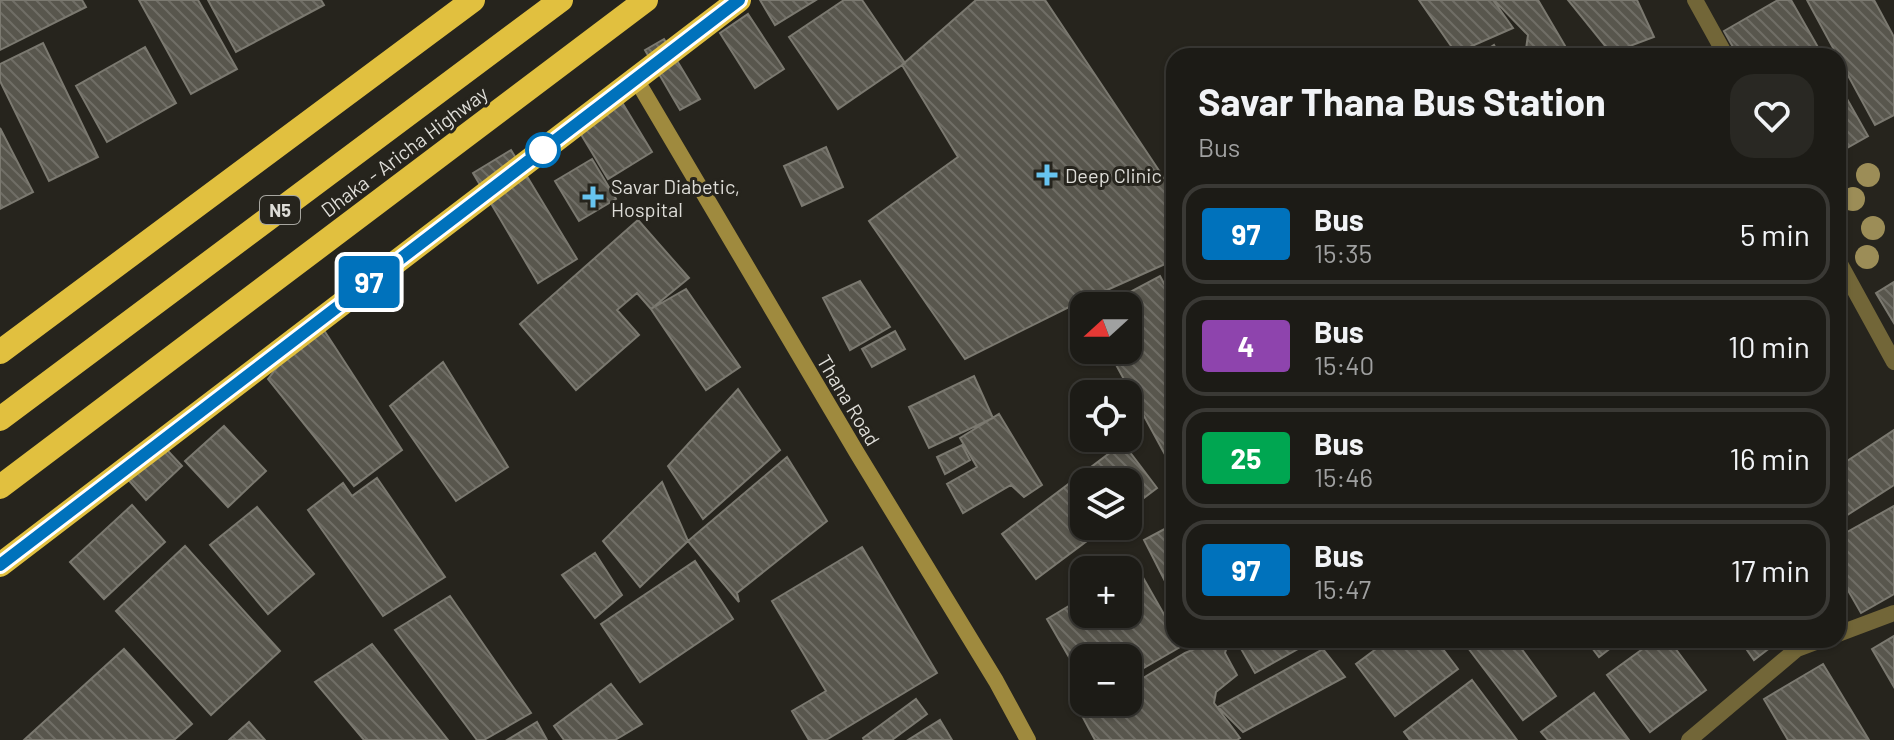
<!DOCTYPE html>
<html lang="en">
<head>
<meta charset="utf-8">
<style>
  :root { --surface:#1c1b16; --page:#292823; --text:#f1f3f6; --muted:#a0a1a1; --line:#3a3935 }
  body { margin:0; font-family:Barlow,sans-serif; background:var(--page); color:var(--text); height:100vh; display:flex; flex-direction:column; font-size:30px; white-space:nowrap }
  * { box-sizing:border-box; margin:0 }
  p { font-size:26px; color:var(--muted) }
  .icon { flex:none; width:44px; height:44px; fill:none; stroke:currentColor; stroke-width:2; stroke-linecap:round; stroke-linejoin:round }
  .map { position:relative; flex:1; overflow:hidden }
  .sheet { position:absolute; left:1166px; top:48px; width:680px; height:600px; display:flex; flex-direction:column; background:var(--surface); border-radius:24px; box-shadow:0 2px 6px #0004,0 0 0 2px var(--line) }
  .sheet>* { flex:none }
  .badge { padding:0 16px; border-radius:6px; font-size:28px; line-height:52px }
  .needle { width:52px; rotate:249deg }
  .controls { position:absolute; left:1070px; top:292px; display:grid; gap:16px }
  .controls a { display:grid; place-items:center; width:72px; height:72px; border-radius:16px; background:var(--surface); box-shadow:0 2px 6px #0004,0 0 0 2px var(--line); font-size:40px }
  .map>.badge { position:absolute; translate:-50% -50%; box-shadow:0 0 0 4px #fff }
  .round { display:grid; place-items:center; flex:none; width:84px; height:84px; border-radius:24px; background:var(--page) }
  .summary { display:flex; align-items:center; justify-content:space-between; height:136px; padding:0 32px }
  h1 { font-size:38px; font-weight:700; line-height:60px }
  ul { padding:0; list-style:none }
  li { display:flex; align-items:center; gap:24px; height:100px; margin:0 16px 12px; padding:0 16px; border:4px solid var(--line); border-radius:24px }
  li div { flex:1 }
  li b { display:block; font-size:30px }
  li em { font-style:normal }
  li .badge { min-width:88px; font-weight:700; text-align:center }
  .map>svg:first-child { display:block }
  .building { fill:url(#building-back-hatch); stroke:#7b7970; stroke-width:2 }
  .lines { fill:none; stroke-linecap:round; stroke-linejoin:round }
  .street { stroke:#726638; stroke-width:16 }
  .secondary { stroke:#9f8a3e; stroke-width:16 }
  .highway { stroke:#e1c03f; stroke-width:24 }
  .tree { fill:#9c8d57 }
  .line-casing { stroke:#fff; stroke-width:18 }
  .line { stroke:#0072bc; stroke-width:12 }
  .stop-dot { fill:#fff; stroke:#0072bc; stroke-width:4 }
  .poi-dot { fill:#67c4f0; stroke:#26241d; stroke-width:3 }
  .labels { text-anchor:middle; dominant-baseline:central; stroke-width:6; stroke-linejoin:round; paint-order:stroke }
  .shield { fill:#26241d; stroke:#a7a6a0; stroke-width:2 }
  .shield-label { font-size:18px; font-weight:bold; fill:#deddd8 }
  .street-label { font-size:20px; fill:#deddd8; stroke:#26241d }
  .poi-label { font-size:20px; fill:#deddd8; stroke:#26241d; text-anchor:start }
</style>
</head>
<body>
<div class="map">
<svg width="1894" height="740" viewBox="0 0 1894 740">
  <defs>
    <pattern id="building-back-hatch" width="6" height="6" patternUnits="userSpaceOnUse" patternTransform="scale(2)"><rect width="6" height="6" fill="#58564d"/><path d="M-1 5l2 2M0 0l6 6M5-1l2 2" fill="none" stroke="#706e66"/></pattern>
  </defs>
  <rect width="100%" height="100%" fill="#26241d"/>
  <path class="building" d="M0,0H82L86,7L0,50Z
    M139,0H198L237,69L191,94Z
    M208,0H321L324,5L236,52Z
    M760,0H816L775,25Z
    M844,0H862L905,63L838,109L789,37Z
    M976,0H1045L1174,193V260L1069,307L965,359L869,221L958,157L902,65Z
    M1419,0H1493L1513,28L1456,53Z
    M1494,0H1538L1571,56H1525L1528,35Z
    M1568,0H1637L1654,37L1611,53Z
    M1778,0H1791L1823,56H1738L1724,31Z
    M1807,0H1874L1894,37V115L1875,125Z
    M748,14L784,69L755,88L720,33Z
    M664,39L700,99L680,110L645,50Z
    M43,43L98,157L49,181L0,81V64Z
    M1494,45L1500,56H1477Z
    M145,47L176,103L107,142L76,86Z
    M1838,83L1868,136L1838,153Z
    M617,94L652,152L608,179L573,121Z
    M0,128L33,192L0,209Z
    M826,147L843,187L802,206L784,166Z
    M511,150L577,259L538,283L473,173Z
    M592,159L616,199L579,221L555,181Z
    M638,220L689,278L651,309L637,293L617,310L639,335L576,390L520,324Z
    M1160,276L1174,302V471L1108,350H1128V306H1104Z
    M860,281L890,327L850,350L823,298Z
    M1894,282V323L1876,293Z
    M686,289L740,367L706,390L651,309Z
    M316,318L402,450L354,486L268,379Z
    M895,331L905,349L872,367L862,349Z
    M443,362L508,467L456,501L390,406Z
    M974,376L993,418L929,448L909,407Z
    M738,389L780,450L703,519L668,466Z
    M999,414L1042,485L1024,497L1011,485L963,513L947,484L977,467L960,438Z
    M224,426L266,471L228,507L185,461Z
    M1894,430V485L1838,521V467Z
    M154,436L182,466L146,500L119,469Z
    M1123,443L1157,488L1128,510V482H1084V526H1107L1036,579L1002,534Z
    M962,445L970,460L945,474L937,457Z
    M787,457L827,521L737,593L739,602L688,541Z
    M377,478L445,577L383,616L308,510L343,483L352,496Z
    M662,482L688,541L640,587L603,541Z
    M132,505L165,542L104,599L70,562Z
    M1894,506V594L1861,613L1838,573V537Z
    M257,507L314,574L268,614L210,545Z
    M1174,524V576L1165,581L1144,540Z
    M185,546L280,651L211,715L116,611Z
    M862,547L937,673L826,740H809L792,711L826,691L772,601Z
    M595,553L622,595L595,618L562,575Z
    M695,561L733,619L640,682L601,624Z
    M1137,567L1174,632V640H1178L1182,646L1128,677V658H1084V683L1047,619L1084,597V614H1128V572Z
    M450,596L531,713L484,740H477L395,630Z
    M1894,636V687L1872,649Z
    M1216,640H1229L1225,653L1237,675L1216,692L1214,703L1240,738L1237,740H1095L1081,714L1102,702H1128V687L1185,653Z
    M1236,640H1314L1255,673Z
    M1388,640H1436L1458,669L1395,716L1356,664Z
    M1470,640H1515L1556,696L1523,720L1465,644Z
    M1586,640H1621L1599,657Z
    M1655,640H1669L1706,690L1650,732L1607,675Z
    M1740,640H1780L1754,660Z
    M372,644L448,740H364L315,682Z
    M124,649L192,724L174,740H24Z
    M1323,649L1345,677L1243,732L1218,707Z
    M1823,664L1869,740H1788L1764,699Z
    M1472,680L1517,740H1410L1404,732Z
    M611,684L642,724L615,740H564L554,726Z
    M1594,693L1629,740H1548L1541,732Z
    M916,699L927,714L892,740H864L863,738Z
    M940,720L952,740H908Z
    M249,722L265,740H229Z
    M537,722L547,740H507Z"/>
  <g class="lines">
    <path class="street" d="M1695,0L1726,56
      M1838,260L1894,362
      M1838,634L1894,613
      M1689,740L1797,649L1821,640"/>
    <path class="secondary" d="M636,79L857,453L996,681L1028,740"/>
    <path class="highway" d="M0,352L473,0
      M0,419L561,0
      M0,487L646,0
      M0,565L739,0"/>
  </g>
  <g class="tree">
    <circle cx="1868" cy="175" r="12"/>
    <circle cx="1853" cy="199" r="12"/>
    <circle cx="1873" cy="228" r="12"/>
    <circle cx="1867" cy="257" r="12"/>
  </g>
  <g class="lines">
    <defs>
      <path id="line" d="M0,565L739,0"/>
    </defs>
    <use href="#line" class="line-casing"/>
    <use href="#line" class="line"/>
  </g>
  <circle class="stop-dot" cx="543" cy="150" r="16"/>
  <g class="poi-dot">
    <path d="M1043 163h8v8h8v8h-8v8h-8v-8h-8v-8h8z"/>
    <path d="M589 185h8v8h8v8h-8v8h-8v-8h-8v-8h8z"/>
  </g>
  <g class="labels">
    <rect class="shield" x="260" y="196" width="40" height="28" rx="6"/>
    <g class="shield-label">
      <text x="280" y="210">N5</text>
    </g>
    <g class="street-label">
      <text transform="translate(404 151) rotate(-37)">Dhaka - Aricha Highway</text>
      <text transform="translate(849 400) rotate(59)">Thana Road</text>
    </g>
    <g class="poi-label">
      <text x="1065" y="175">Deep Clinic</text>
      <text x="611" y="186">Savar Diabetic,<tspan x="611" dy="23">Hospital</tspan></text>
    </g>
  </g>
</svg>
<div class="controls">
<a><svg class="needle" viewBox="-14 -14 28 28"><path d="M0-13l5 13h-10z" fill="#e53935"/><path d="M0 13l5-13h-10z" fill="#a0a1a1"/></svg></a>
<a><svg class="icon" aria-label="locate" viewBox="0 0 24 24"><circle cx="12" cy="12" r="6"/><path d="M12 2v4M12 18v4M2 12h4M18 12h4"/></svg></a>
<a><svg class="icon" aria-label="layers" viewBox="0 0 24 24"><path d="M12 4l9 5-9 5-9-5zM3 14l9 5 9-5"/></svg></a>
<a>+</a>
<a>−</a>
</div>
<b class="badge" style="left:369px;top:282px;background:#0072bc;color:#fff">97</b>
<section class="sheet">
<div class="summary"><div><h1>Savar Thana Bus Station</h1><p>Bus</p></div><a class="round"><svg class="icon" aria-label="heart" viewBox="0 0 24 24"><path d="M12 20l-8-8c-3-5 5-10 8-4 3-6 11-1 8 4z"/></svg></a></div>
<ul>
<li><span class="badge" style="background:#0072bc;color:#fff">97</span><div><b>Bus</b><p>15:35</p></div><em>5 min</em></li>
<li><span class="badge" style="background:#8e44ad;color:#fff">4</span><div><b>Bus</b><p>15:40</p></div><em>10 min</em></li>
<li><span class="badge" style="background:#00a651;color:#fff">25</span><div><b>Bus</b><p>15:46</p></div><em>16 min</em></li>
<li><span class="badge" style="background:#0072bc;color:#fff">97</span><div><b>Bus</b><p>15:47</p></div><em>17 min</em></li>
</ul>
</section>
</div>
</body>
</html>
